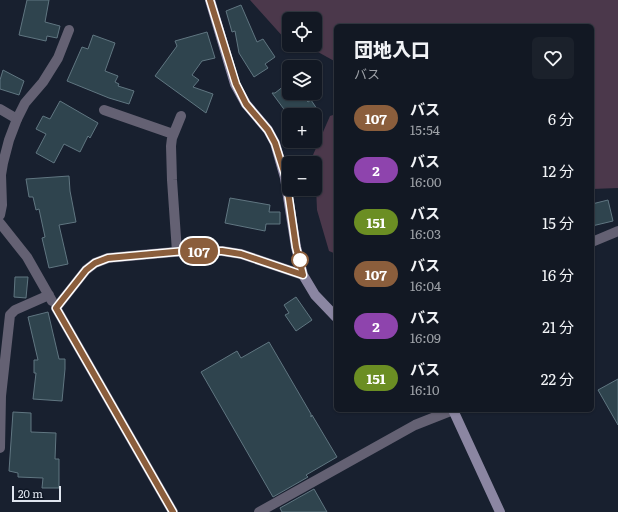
<!DOCTYPE html>
<html lang="ja">
<head>
<meta charset="utf-8">
<style>
  :root { --surface:#121823; --page:#1b212b; --text:#f1f3f6; --muted:#9ca0a6; --line:#313741 }
  body { margin:0; font-family:Literata,"Noto Sans JP",serif; background:var(--page); color:var(--text); height:100vh; display:flex; flex-direction:column; font-size:15px; white-space:nowrap }
  * { box-sizing:border-box; margin:0 }
  p { font-size:13px; color:var(--muted) }
  .icon { flex:none; width:22px; height:22px; fill:none; stroke:currentColor; stroke-width:2; stroke-linecap:round; stroke-linejoin:round }
  .map { position:relative; flex:1; overflow:hidden }
  .side { position:absolute; left:334px; top:24px; width:260px; height:388px; display:flex; flex-direction:column; background:var(--surface); border-radius:6px; box-shadow:0 1px 3px #0004,0 0 0 1px var(--line) }
  .side>* { flex:none }
  .badge { padding:0 8px; border-radius:13px; font-size:14px; line-height:26px }
  .tools { position:absolute; left:282px; top:12px; display:grid; gap:8px }
  .tools a { display:grid; place-items:center; width:40px; height:40px; border-radius:6px; background:var(--surface); box-shadow:0 1px 3px #0004,0 0 0 1px var(--line); font-size:20px }
  .scale { position:absolute; left:12px; bottom:10px; width:49px; box-sizing:border-box; padding-left:4px; border:2px solid #dfe5ef; border-top:0; font-size:11px; line-height:14px; white-space:nowrap; color:#dfe5ef; -webkit-text-stroke:3px #0f1725; paint-order:stroke }
  .map>.badge { position:absolute; translate:-50% -50%; box-shadow:0 0 0 2px #fff }
  .round { display:grid; place-items:center; flex:none; width:42px; height:42px; border-radius:6px; background:var(--page) }
  .overview { display:flex; align-items:center; justify-content:space-between; height:68px; padding:0 20px }
  h1 { font-size:19px; font-weight:800; line-height:30px }
  ul { padding:0; list-style:none }
  li { display:flex; align-items:center; gap:12px; height:52px; padding:0 20px }
  li div { flex:1 }
  li b { display:block; font-size:15px }
  li em { font-style:normal }
  li .badge { min-width:44px; font-weight:700; text-align:center }
  .map>svg:first-child { display:block }
  .green { fill:#4b384b }
  .building { fill:#2f444e; stroke:#607681 }
  .lines { fill:none; stroke-linecap:round; stroke-linejoin:round }
  .lane { stroke:#646173; stroke-width:10 }
  .street { stroke:#646173; stroke-width:10 }
  .secondary { stroke:#8b86a2; stroke-width:10 }
  .line-casing { stroke:#fff; stroke-width:9 }
  .line { stroke:#8b5e3c; stroke-width:6 }
  .stop-dot { fill:#fff; stroke:#8b5e3c; stroke-width:2 }
</style>
</head>
<body>
<div class="map">
<svg width="618" height="512" viewBox="0 0 618 512">
  <rect width="100%" height="100%" fill="#18202f"/>
  <path class="green" d="M250,0H618V188L592,189V26H336V62L318,52L300,45H315V19H289V41L285,39Z
    M336,114V254L329,251L317,210L315,163H314L313,155L330,116Z"/>
  <path class="building" d="M27,0H49L45,22L60,26L57,38L47,36L46,41L19,35Z
    M241,5L257,42L263,39L275,57L265,64L268,68L254,77L239,53L235,31L232,32L226,11Z
    M207,32L215,58L202,61L192,75L199,80L193,87L213,94L206,113L155,76L177,46L175,41Z
    M93,35L115,43L105,71L118,76L115,82L119,84L118,86L134,91L129,104L109,98L67,81L82,47L88,49Z
    M3,70L24,81L19,95L0,89V80Z
    M289,82V93H300L308,102L311,100L321,115L289,116L272,93H275Z
    M60,101L98,123L90,138L88,136L80,152L64,144L54,163L36,153L46,134L36,129L43,116L50,119Z
    M69,176L70,191L76,222L59,225L68,264L49,268L42,238L45,237L39,209L36,210L33,197H29L26,179Z
    M230,198L270,205L269,212H280V224H266L265,231L225,223Z
    M608,200L613,221L592,226V204Z
    M15,277H28L26,298L14,297Z
    M296,297L312,320L296,331L285,315L289,313L284,305Z
    M48,312L59,359H65V369L62,401L33,399L36,373H34V360H38L28,317Z
    M269,342L311,414V417L312,415L337,457L306,475L308,477L273,497L201,372L237,351L241,358Z
    M618,379V425L598,390Z
    M13,412L31,413V432L56,433L55,459H59V488H42L43,478L18,477V473L9,471Z
    M314,489L327,512H282L280,508Z"/>
  <g class="lines">
    <path class="lane" d="M0,109L17,119
      M104,110L173,134
      M177,252L172,180L171,146L172,138L181,116"/>
    <path class="street" d="M0,215L2,205L1,175L3,163L9,140L17,119L25,103L43,82L58,58L69,30
      M0,223L27,257L52,301
      M592,242L618,231
      M0,448L1,396L10,315L15,310L49,295
      M173,512L56,308L86,270L95,263L108,258L185,251H222L241,254L303,275
      M259,512L415,425L453,410"/>
    <path class="secondary" d="M210,0L235,84L246,104L268,130L275,143L285,178L296,247L303,275L315,295L336,317
      M453,410L500,512"/>
  </g>
  <g class="lines">
    <defs>
      <path id="line" d="M173,512L56,308L86,270L95,263L108,258L185,251H222L241,254L303,275L296,247L286,178L275,143L268,130L246,104L236,84L210,0"/>
    </defs>
    <use href="#line" class="line-casing"/>
    <use href="#line" class="line"/>
  </g>
  <circle class="stop-dot" cx="300" cy="260" r="8"/>
</svg>
<div class="tools">
<a><svg class="icon" aria-label="locate" viewBox="0 0 24 24"><circle cx="12" cy="12" r="6"/><path d="M12 2v4M12 18v4M2 12h4M18 12h4"/></svg></a>
<a><svg class="icon" aria-label="layers" viewBox="0 0 24 24"><path d="M12 4l9 5-9 5-9-5zM3 14l9 5 9-5"/></svg></a>
<a>+</a>
<a>−</a>
</div>
<div class="scale">20 m</div>
<b class="badge" style="left:199px;top:251px;background:#8b5e3c;color:#fff">107</b>
<section class="side">
<div class="overview"><div><h1>団地入口</h1><p>バス</p></div><a class="round"><svg class="icon" aria-label="heart" viewBox="0 0 24 24"><path d="M12 20l-8-8c-3-5 5-10 8-4 3-6 11-1 8 4z"/></svg></a></div>
<ul>
<li><span class="badge" style="background:#8b5e3c;color:#fff">107</span><div><b>バス</b><p>15:54</p></div><em>6 分</em></li>
<li><span class="badge" style="background:#8e44ad;color:#fff">2</span><div><b>バス</b><p>16:00</p></div><em>12 分</em></li>
<li><span class="badge" style="background:#6b8e23;color:#fff">151</span><div><b>バス</b><p>16:03</p></div><em>15 分</em></li>
<li><span class="badge" style="background:#8b5e3c;color:#fff">107</span><div><b>バス</b><p>16:04</p></div><em>16 分</em></li>
<li><span class="badge" style="background:#8e44ad;color:#fff">2</span><div><b>バス</b><p>16:09</p></div><em>21 分</em></li>
<li><span class="badge" style="background:#6b8e23;color:#fff">151</span><div><b>バス</b><p>16:10</p></div><em>22 分</em></li>
</ul>
</section>
</div>
</body>
</html>
